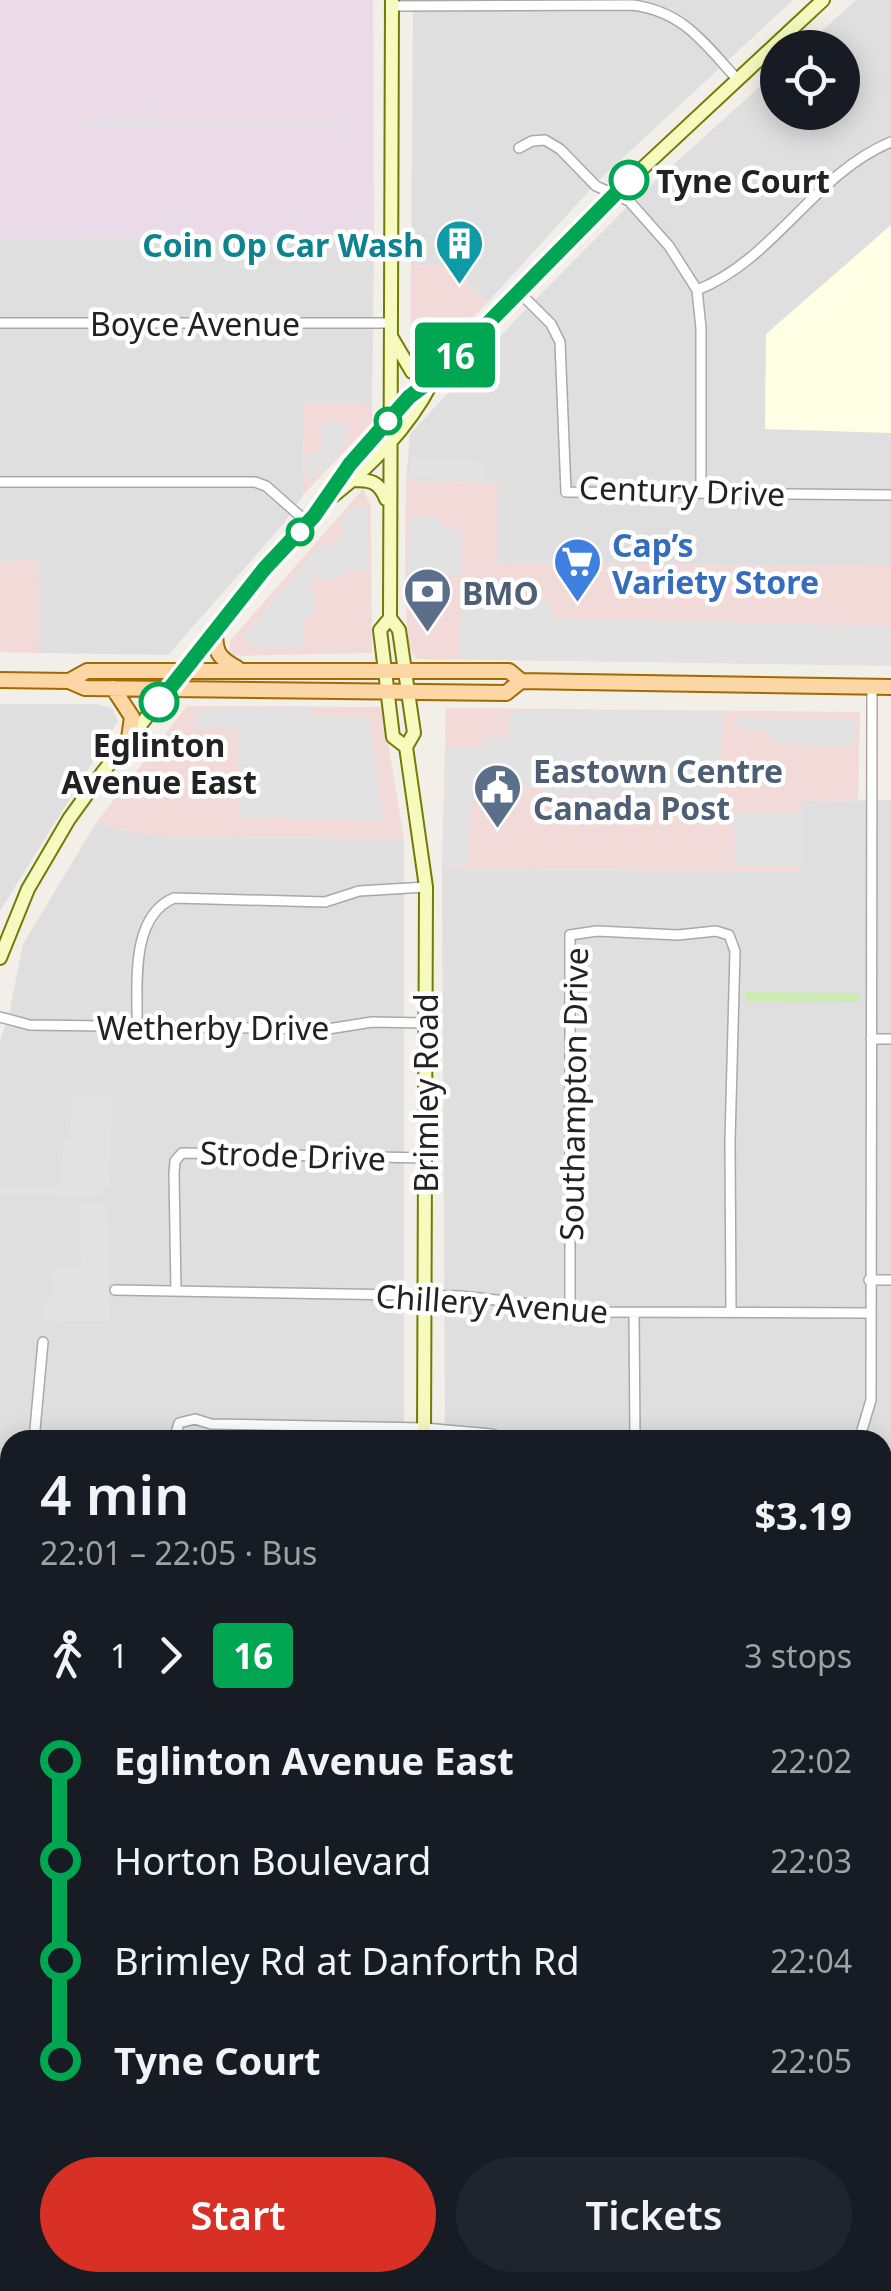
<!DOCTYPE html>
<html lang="en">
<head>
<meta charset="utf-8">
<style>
  :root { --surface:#171b24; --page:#20242c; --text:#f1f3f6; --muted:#9ea1a6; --accent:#d93025 }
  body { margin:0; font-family:"Noto Sans",sans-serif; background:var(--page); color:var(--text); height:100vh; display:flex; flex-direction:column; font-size:38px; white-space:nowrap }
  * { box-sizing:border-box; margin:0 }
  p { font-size:32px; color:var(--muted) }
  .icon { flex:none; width:55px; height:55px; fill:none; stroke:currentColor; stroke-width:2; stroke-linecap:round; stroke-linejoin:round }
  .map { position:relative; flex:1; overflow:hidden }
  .panel { position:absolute; left:0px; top:1430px; width:892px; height:862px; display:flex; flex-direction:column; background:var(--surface); border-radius:30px 30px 0 0; box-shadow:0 5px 25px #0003 }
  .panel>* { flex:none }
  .badge { padding:0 20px; border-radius:8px; font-size:35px; line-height:65px }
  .fabs { position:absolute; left:760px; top:30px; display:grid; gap:20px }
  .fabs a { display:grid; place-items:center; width:100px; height:100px; border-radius:50%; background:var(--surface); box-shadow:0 5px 25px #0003; font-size:50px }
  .map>.badge { position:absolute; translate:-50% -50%; box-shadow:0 0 0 5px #fff }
  .legs { display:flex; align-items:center; gap:15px; height:110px; padding:0 40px; font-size:32px }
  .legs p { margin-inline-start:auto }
  .summary { display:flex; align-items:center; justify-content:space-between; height:170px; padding:0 40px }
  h1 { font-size:55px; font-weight:600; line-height:75px }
  .cta { display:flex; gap:20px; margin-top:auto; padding:20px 40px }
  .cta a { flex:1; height:115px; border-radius:60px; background:var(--accent); color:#fff; font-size:40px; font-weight:600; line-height:115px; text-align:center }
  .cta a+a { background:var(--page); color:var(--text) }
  ul { padding:0 40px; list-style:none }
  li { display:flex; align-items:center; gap:35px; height:100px; font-size:38px }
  li i { display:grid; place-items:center; width:15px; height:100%; margin:0 12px; background:currentColor }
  li i::after { content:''; width:25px; height:25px; margin:-12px; border:8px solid; border-radius:50%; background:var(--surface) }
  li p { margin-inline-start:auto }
  li:first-child i { background:linear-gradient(#0000 50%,currentColor 0) }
  li:last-child i { background:linear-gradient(currentColor 50%,#0000 0) }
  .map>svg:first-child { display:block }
  .residential { fill:#e0dfdf }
  .commercial { fill:#f2dad9 }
  .industrial { fill:#ebdbe8 }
  .education { fill:#ffffe5 }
  .grass { fill:#cdebb0 }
  .forest { fill:#add19e }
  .park { fill:#c8facc }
  .parking { fill:#e2e2e2 }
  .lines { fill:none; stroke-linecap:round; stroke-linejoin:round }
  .stream { stroke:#aad3df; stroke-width:2.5 }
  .river { stroke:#aad3df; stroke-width:18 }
  .minor-casing { stroke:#a9a9a9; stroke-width:12 }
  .secondary-casing { stroke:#707d05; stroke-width:16 }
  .primary-casing { stroke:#a06b00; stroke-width:18 }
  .minor { stroke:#fff; stroke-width:9 }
  .secondary { stroke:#f7fabf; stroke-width:12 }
  .primary { stroke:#fcd6a4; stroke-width:14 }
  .line-1-casing { stroke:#fff; stroke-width:22 }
  .line-1 { stroke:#00a651; stroke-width:15 }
  .stop-1-dot { fill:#fff; stroke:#00a651; stroke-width:5 }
  .labels { text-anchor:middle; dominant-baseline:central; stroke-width:9; stroke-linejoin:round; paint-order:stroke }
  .stop-label { font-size:32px; font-weight:bold; fill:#222; stroke:#fff; text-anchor:start }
  .culture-label { font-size:32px; font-weight:bold; fill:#0d838f; stroke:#fff; text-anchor:end }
  .street-label { font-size:32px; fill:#222; stroke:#fff }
  .shop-label { font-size:32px; font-weight:bold; fill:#366cbe; stroke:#fff; text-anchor:start }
  .service-label { font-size:32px; font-weight:bold; fill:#4e5e75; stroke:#fff; text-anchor:start }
</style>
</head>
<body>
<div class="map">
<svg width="891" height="2291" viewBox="0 0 891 2291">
  <rect width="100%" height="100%" fill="#f2efe9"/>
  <path class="residential" d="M413,0H793L599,180L487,303L451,266L411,265Z
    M856,0H891V566L497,563V483L406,481L410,434L518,317L631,203L777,71L778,112H842V48L804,47Z
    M374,237L372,404L304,403L303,495L285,522L168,655L39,653L38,561H0V239Z
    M0,704H96L112,708L118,721L0,911Z
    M891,800V1767L882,1761V1440H445L442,868L801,872L802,801Z
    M96,823L150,836L404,839V1440H10V1549L0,1540V1040L9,1014L23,944Z
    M883,1878L891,1889V2291H439V2282H882Z
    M0,1989H10V2282H397V2291H0Z"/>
  <path class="commercial" d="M411,265L451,266L487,303L424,366L411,362L410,355Z
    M304,403L372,404V422L303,495Z
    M406,481L497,483V563L891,566V665L417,659L408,647L405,579Z
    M363,489L371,506L372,653L229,656L230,641Z
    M38,560L39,653L0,652V561Z
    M187,706L382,707L404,839L150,836L96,823Z
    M446,708L860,712L858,800L802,801L801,872L442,868Z"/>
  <path class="industrial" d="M0,0H373L374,237L0,239Z"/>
  <path class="education" d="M891,225V433L765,429L766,334Z"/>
  <path class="grass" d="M746,992L860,993V1002L746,1001Z"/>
  <path class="forest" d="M882,1761L891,1767V1889L883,1878Z"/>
  <path class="park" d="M0,1540L10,1549V1989H0Z"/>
  <path class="parking" d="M85,120L344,122L342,125L82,126Z
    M321,421H346L347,444L339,445V455L324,471H318V477H305V453L321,452Z
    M411,458L485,461L484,481L410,477Z
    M354,505L360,510L368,505L367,570L342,571L340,580L323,579L321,573L307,587L314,589V618H304V648H250L249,639H242L321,543L329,549L344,532L339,526Z
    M409,517H441V529L462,530V575L408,574Z
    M462,598L497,599L498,606H530L531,600H549V618L891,626V666L459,659Z
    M310,706L311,716L369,717L384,821L239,817L238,729L195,727V709Z
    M510,711L724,712L719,798L543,795V788L472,785L468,865H442L446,747H484V737L509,738Z
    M736,718L856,720V746L774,744L767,730L737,729Z
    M802,813V866H735L734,814Z
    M71,1096L112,1097L110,1187L103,1188L102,1196L0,1195V1187H61L63,1140H70Z
    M80,1204H107L110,1321L43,1322V1302L53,1295L52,1268H81Z"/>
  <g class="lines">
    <path class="stream" d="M0,1569L10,1578"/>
    <path class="river" d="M0,1881L10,1900"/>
    <defs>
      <path id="minor" d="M392,6L632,5C683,11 704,43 737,79
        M519,148L532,141L545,140L560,149L596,186L629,201L669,246L697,290L701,328V492
        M697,290C774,260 815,173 891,142
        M518,291L551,324L560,342L566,492L891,495
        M0,323H390
        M0,482H255L266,486L308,523
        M0,1017L30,1025L328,1029L372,1022L426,1023
        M137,1027C138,987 129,917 174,898L325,902L359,891L426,887
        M871,1039H891
        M869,1280H891
        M115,1290L461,1296L600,1312L870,1313
        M176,1291L174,1173L175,1161L182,1153L425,1158
        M570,1310V935L597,931L678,935L716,931L729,935L735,951L730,1141L731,1312
        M634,1313L635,1440
        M34,1440L43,1342
        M174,1440L179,1423L195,1419L211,1424L424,1428L491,1434L512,1440
        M859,1440L871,1400L872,686
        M882,1666L891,1671
        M882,1998L891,2019
        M0,2131L10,2129
        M882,2151H891
        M0,2278L10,2275
        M756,2282L764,2291
        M574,2291L582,2288H656L682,2282
        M881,2291L891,2287"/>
      <path id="secondary" d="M392,0L390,618L399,630L414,733L406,747L426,887L424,1440
        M392,338L412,372L421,375L437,372
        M353,480C370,480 379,481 386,499
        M333,496C370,467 409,427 431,384
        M390,618L380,630L393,737L406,747
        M0,958L28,889L69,819L103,772L265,568L324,503L350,464L409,397L434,378L601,207L823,0
        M421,2291V2282"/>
      <path id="primary" d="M215,630C215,652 218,658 237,668
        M0,680L69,681L85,688L506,693L521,681
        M69,681L87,671H509L521,681L891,687
        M113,688L132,717L129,738"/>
    </defs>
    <use href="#minor" class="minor-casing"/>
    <use href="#secondary" class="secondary-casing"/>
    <use href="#primary" class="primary-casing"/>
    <use href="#minor" class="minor"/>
    <use href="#secondary" class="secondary"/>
    <use href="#primary" class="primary"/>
  </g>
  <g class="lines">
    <defs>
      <path id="line-1" d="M159,702L265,568L314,516L350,464L409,397L434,378L629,180"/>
    </defs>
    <use href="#line-1" class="line-1-casing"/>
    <use href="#line-1" class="line-1"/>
  </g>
  <defs>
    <symbol id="building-pin" viewBox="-11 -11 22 30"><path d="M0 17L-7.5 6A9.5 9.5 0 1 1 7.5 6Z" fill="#0f9aa8" stroke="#fff"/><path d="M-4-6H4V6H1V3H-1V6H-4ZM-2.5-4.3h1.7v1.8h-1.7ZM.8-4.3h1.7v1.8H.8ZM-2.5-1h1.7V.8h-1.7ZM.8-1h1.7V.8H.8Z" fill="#fff"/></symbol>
    <symbol id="supermarket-pin" viewBox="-11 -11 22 30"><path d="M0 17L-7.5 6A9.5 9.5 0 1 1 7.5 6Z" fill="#3f7fe0" stroke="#fff"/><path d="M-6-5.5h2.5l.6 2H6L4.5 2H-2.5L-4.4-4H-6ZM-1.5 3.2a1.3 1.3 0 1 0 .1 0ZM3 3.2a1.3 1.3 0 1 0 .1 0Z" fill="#fff"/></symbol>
    <symbol id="bank-pin" viewBox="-11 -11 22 30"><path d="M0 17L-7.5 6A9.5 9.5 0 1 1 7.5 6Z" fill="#5c6f8a" stroke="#fff"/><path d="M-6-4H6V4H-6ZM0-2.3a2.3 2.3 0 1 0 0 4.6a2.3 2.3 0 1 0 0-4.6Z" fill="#fff"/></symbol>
    <symbol id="civic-pin" viewBox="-11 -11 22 30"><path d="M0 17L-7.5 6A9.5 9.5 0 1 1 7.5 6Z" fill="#5c6f8a" stroke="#fff"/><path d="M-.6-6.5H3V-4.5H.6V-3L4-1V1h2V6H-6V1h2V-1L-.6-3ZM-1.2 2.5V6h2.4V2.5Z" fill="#fff"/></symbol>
  </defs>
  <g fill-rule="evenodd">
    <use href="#building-pin" x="432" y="216" width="55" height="75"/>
    <use href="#supermarket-pin" x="550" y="534" width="55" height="75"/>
    <use href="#bank-pin" x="400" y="564" width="55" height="75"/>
    <use href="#civic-pin" x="470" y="760" width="55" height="75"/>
  </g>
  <g class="stop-1-dot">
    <circle cx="629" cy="180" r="18"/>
    <circle cx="388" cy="421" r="12"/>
    <circle cx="300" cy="532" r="12"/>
    <circle cx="159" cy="702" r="18"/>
  </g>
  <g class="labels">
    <g class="stop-label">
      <text x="656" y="180">Tyne Court</text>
      <text x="159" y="744" text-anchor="middle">Eglinton<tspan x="159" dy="37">Avenue East</tspan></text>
    </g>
    <g class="culture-label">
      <text x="424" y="244">Coin Op Car Wash</text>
    </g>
    <g class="street-label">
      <text x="195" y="323">Boyce Avenue</text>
      <text transform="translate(682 490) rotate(2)">Century Drive</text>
      <text x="213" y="1027">Wetherby Drive</text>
      <text transform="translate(425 1093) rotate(-90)">Brimley Road</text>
      <text transform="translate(573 1094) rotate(-89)">Southampton Drive</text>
      <text transform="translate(293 1155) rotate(2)">Strode Drive</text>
      <text transform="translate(492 1303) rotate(4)">Chillery Avenue</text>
    </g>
    <g class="shop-label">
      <text x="612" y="544">Cap’s<tspan x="612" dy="37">Variety Store</tspan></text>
    </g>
    <g class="service-label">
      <text x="462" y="592">BMO</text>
      <text x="533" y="770">Eastown Centre<tspan x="533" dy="37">Canada Post</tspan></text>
    </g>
  </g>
</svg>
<div class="fabs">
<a><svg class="icon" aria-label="locate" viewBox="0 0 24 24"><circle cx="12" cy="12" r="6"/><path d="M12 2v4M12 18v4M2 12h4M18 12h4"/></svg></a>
</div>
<b class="badge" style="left:455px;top:355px;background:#00a651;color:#fff">16</b>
<section class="panel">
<div class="summary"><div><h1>4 min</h1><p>22:01 – 22:05 · Bus</p></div><b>$3.19</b></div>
<div class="legs"><svg class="icon" aria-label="walk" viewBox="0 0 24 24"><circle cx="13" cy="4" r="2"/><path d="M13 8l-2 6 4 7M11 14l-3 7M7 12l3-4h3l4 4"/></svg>1<svg class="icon" aria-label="forward" viewBox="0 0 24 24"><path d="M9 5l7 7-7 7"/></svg><b class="badge" style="background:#00a651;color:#fff">16</b><p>3 stops</p></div>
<ul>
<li><i style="color:#00a651"></i><b>Eglinton Avenue East</b><p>22:02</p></li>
<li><i style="color:#00a651"></i><span>Horton Boulevard</span><p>22:03</p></li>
<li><i style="color:#00a651"></i><span>Brimley Rd at Danforth Rd</span><p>22:04</p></li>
<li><i style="color:#00a651"></i><b>Tyne Court</b><p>22:05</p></li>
</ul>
<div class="cta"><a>Start</a><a>Tickets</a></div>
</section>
</div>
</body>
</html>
